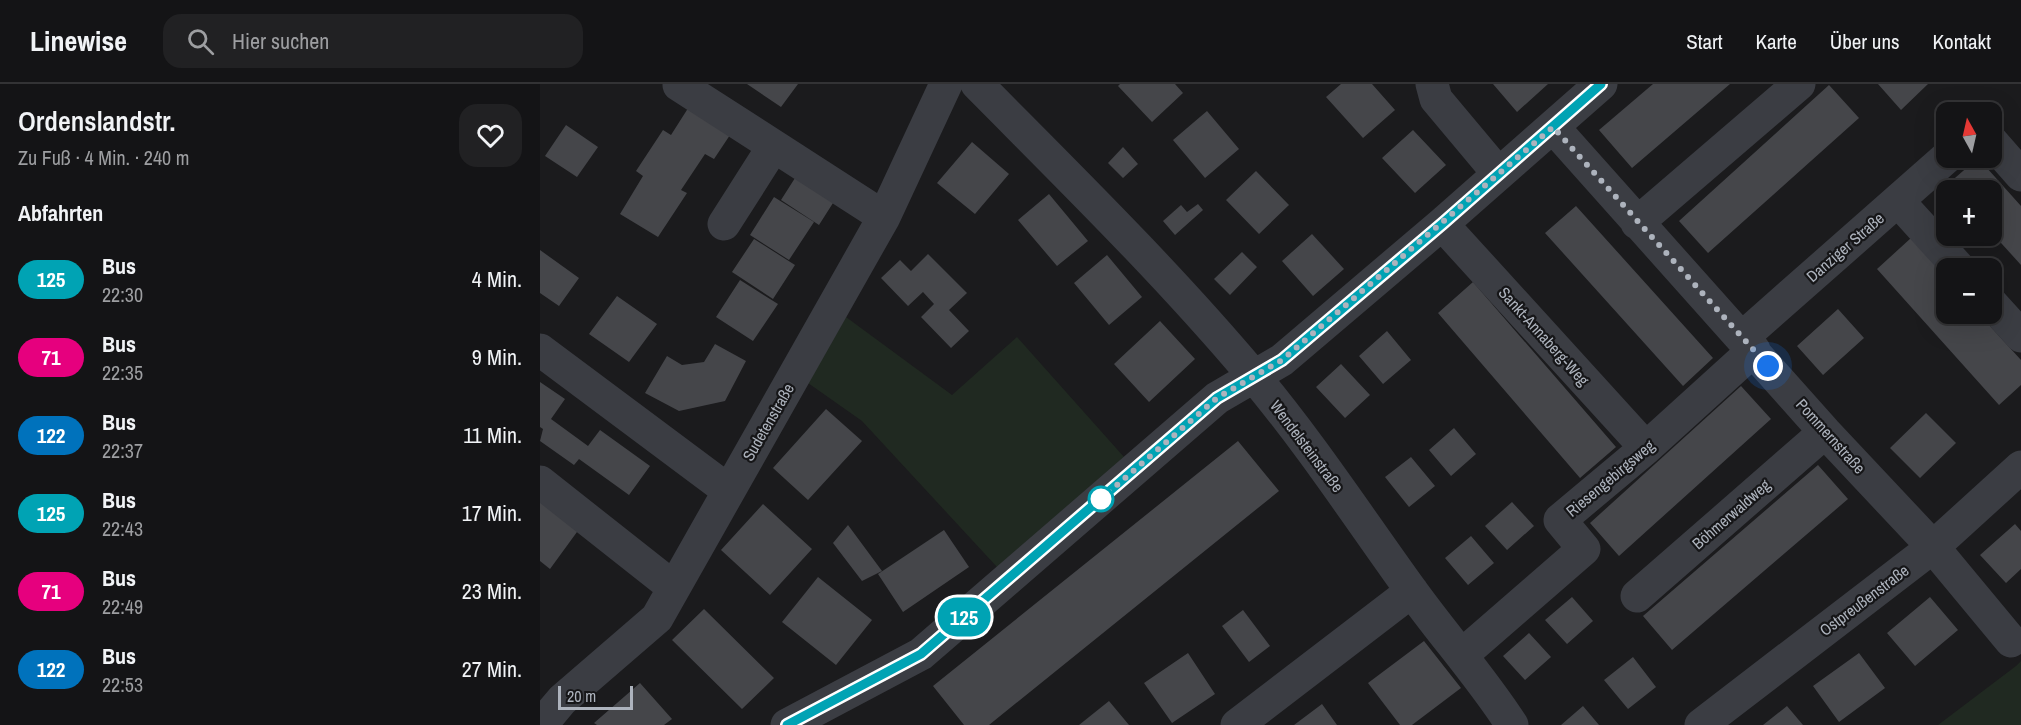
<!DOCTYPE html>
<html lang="de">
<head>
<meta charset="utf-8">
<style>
  :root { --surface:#141416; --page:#212123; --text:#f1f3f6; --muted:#9d9ea1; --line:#333335 }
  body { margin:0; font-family:"Archivo Narrow",sans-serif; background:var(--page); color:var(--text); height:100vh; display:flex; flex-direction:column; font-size:22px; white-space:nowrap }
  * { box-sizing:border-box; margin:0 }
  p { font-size:20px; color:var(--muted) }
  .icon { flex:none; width:33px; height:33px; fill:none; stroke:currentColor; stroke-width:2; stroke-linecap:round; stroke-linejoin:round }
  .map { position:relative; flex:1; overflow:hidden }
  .panel { display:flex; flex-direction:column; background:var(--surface); width:540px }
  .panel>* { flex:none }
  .badge { padding:0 12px; border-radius:20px; font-size:21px; line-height:39px }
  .needle { width:39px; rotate:352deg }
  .tools { position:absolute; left:1396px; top:18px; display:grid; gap:12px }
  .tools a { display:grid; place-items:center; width:66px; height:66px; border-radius:12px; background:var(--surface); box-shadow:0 6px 24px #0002,0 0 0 2px var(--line); font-size:30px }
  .scale { position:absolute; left:18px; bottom:15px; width:75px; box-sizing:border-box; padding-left:6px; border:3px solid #adb3bd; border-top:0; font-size:16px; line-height:21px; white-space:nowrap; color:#adb3bd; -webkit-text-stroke:4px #161618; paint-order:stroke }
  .you { position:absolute; width:30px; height:30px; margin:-15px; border:4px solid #fff; border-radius:50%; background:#1a73e8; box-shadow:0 0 0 9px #1a73e833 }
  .map>.badge { position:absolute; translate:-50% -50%; box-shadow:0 0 0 3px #fff }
  h2 { padding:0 18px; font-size:22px; line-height:54px }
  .round { display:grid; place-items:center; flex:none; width:63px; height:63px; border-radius:18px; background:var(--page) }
  .headline { display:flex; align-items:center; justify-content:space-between; height:102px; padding:0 18px }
  h1 { font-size:28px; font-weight:600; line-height:45px }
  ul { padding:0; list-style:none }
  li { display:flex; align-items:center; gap:18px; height:78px; padding:0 18px }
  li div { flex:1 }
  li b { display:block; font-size:22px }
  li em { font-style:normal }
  li .badge { min-width:66px; font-weight:700; text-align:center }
  header { display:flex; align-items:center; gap:36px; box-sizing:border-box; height:84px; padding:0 30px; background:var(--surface); border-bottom:2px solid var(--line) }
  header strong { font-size:28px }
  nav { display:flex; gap:33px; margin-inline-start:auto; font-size:21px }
  .search { width:420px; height:54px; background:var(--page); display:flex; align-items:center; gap:15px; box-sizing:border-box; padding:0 21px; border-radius:18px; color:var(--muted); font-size:22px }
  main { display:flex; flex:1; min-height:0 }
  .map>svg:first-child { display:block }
  .green { fill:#202921 }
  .building { fill:#45464a }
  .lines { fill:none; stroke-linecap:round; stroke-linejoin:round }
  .minor { stroke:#3b3d43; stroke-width:33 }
  .line-casing { stroke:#fff; stroke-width:14 }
  .line { stroke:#00a3b4; stroke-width:9 }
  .walk { stroke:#adb3bd; stroke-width:6; stroke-dasharray:0 10.8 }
  .stop-dot { fill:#fff; stroke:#00a3b4; stroke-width:3 }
  .labels { text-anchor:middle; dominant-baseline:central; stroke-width:4.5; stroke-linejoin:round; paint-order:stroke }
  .street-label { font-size:16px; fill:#adb3bd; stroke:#161618 }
</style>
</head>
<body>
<header>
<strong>Linewise</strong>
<div class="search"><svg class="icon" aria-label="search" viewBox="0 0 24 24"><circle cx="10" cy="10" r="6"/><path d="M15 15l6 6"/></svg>Hier suchen</div>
<nav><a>Start</a><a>Karte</a><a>Über uns</a><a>Kontakt</a></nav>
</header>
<main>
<section class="panel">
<div class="headline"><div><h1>Ordenslandstr.</h1><p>Zu Fuß · 4 Min. · 240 m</p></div><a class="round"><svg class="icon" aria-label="heart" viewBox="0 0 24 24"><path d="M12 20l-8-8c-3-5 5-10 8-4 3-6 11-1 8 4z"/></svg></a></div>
<h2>Abfahrten</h2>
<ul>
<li><span class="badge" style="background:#00a3b4;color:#fff">125</span><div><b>Bus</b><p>22:30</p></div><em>4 Min.</em></li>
<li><span class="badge" style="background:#e6007e;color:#fff">71</span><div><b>Bus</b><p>22:35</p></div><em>9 Min.</em></li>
<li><span class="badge" style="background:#0072bc;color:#fff">122</span><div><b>Bus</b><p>22:37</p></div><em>11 Min.</em></li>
<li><span class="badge" style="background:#00a3b4;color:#fff">125</span><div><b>Bus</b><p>22:43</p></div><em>17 Min.</em></li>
<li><span class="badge" style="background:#e6007e;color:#fff">71</span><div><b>Bus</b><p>22:49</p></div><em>23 Min.</em></li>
<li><span class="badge" style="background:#0072bc;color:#fff">122</span><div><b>Bus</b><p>22:53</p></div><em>27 Min.</em></li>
</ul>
</section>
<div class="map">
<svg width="1481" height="641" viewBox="0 0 1481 641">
  <rect width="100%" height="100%" fill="#1b1b1d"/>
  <path class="green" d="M306,233L412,311L477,253L584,373L457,483L322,337L268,299Z
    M1481,577V641H1398L1476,582Z"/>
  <path class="building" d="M207,0H258L241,23Z
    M580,0H635L643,9L612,38L578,2Z
    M801,0H832L855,26L823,54L786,13Z
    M953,0H1008L977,28Z
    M1113,0H1190L1092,84L1059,46Z
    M1338,0H1388L1361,26Z
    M1289,1L1319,34L1168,169L1139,137Z
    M152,18L194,45L174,75L165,70L141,106L147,109L118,153L80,130L103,92L96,87L123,46L131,51Z
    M667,27L699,65L665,94L633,56Z
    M26,41L58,63L37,93L5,72Z
    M873,46L906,81L875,109L842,74Z
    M432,58L469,90L435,130L397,99Z
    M583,63L598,80L583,94L568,79Z
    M1438,74L1481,122V181L1452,149V106H1414L1408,100Z
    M262,83L300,108L279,141L241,116Z
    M716,87L749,121L719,150L686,116Z
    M509,110L548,157L517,182L478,136Z
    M234,113L274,138L249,176L210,151Z
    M658,120L663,126L635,151L623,137L641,121L647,128Z
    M1036,122L1173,274L1143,302L1005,149Z
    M772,150L804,185L773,212L742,177Z
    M1371,154L1407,194V230H1439L1481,276V301L1459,321L1337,185Z
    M214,155L255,181L233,215L192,188Z
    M0,166L39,194L19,222L0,209Z
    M702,168L717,183L690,211L674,195Z
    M388,170L427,209L409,226L429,247L411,264L381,233L394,220L383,208L368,222L341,194L360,176L371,187Z
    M567,171L602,213L569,241L534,199Z
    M200,196L238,220L213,257L176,233Z
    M933,198L1076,363L1040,394L898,229Z
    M77,212L117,240L89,278L49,250Z
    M1298,225L1324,254L1283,291L1257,262Z
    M620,237L655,275L609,318L574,280Z
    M847,247L871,276L843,300L819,272Z
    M175,260L206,277L185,317L139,327L105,309L127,272L142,281L164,278Z
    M801,280L830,311L805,334L776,303Z
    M0,298L25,315L11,335L48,362L60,346L110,382L89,411L39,375L34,381L0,357L3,345L0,343Z
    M1201,302L1231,335L1079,472L1050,439Z
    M286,325L322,357L268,416L233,384Z
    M1386,329L1416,359L1380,394L1350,364Z
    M914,344L936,370L911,392L889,366Z
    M698,357L739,407L449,641H424L393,602Z
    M871,373L895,402L869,423L845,393Z
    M1278,381L1308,415L1132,566L1103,532Z
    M0,405L45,437L10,485L0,477Z
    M972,418L994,442L967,466L945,442Z
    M223,420L272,465L230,511L181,466Z
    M1475,440L1481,447V485L1466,499L1440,471Z
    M308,441L342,487L322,497L293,459Z
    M404,446L429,483L363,528L338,490Z
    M931,452L954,479L928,501L905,474Z
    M278,493L332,536L296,581L242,538Z
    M1032,513L1053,537L1027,560L1005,536Z
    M1390,513L1418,546L1375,582L1347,549Z
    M164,525L234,594L202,625L132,556Z
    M703,526L730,562L709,578L682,542Z
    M989,549L1011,573L985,596L963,572Z
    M884,557L921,604L872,641H860L828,599Z
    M648,569L675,610L632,639L604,599Z
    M1319,569L1345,604L1299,638L1273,602Z
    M1093,573L1116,603L1088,625L1064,596Z
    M100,599L132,635L124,641H57L54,639Z
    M569,617L589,641H539Z
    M782,620L797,641H754Z
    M1043,622L1059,641H1021Z
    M1247,622L1263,641H1223Z"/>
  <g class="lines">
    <path class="minor" d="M437,0C531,95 626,188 712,290C770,359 819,434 871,506C904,552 942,594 972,641
      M892,0L896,15L958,89
      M139,1L344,133
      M1013,43L1285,348L1393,463L1471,557
      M1452,58L1481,91
      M1358,117L1419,184
      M1097,139L1259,0
      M184,140L233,63
      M902,140L1106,364
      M1452,220L1481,252
      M1203,253L1407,73
      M0,266L189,407
      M0,398L133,503
      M1097,512L1285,348
      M922,571L1044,465L1020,436L1106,364L1214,266
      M1,641L22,616L117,534L344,133L406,0
      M247,641L381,570L677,314L742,276L902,140L1061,0
      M697,641L872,507
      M1161,641L1393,463L1481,383"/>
  </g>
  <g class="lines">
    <defs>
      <path id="line" d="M247,641L381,570L677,314L742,276L902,140L1061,0"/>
    </defs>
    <use href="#line" class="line-casing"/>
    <use href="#line" class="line"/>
    <path class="walk" d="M561,415L677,314L742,276L1013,43L1228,282"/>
  </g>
  <circle class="stop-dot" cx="561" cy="415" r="12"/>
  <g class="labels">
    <g class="street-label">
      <text transform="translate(1305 163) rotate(-41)">Danziger Straße</text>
      <text transform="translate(1004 252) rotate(48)">Sankt-Annaberg-Weg</text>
      <text transform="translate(228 338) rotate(-60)">Sudetenstraße</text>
      <text transform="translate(1291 352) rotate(48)">Pommernstraße</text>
      <text transform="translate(767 362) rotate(53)">Wendelsteinstraße</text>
      <text transform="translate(1070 394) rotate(-40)">Riesengebirgsweg</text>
      <text transform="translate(1191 430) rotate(-41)">Böhmerwaldweg</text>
      <text transform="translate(1324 516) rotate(-37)">Ostpreußenstraße</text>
    </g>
  </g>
</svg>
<div class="tools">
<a><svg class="needle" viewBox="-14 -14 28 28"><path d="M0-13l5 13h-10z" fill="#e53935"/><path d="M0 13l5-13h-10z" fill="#9d9ea1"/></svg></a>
<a>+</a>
<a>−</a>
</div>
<div class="scale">20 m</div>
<div class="you" style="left:1228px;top:282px"></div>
<b class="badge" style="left:424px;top:533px;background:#00a3b4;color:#fff">125</b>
</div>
</main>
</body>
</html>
